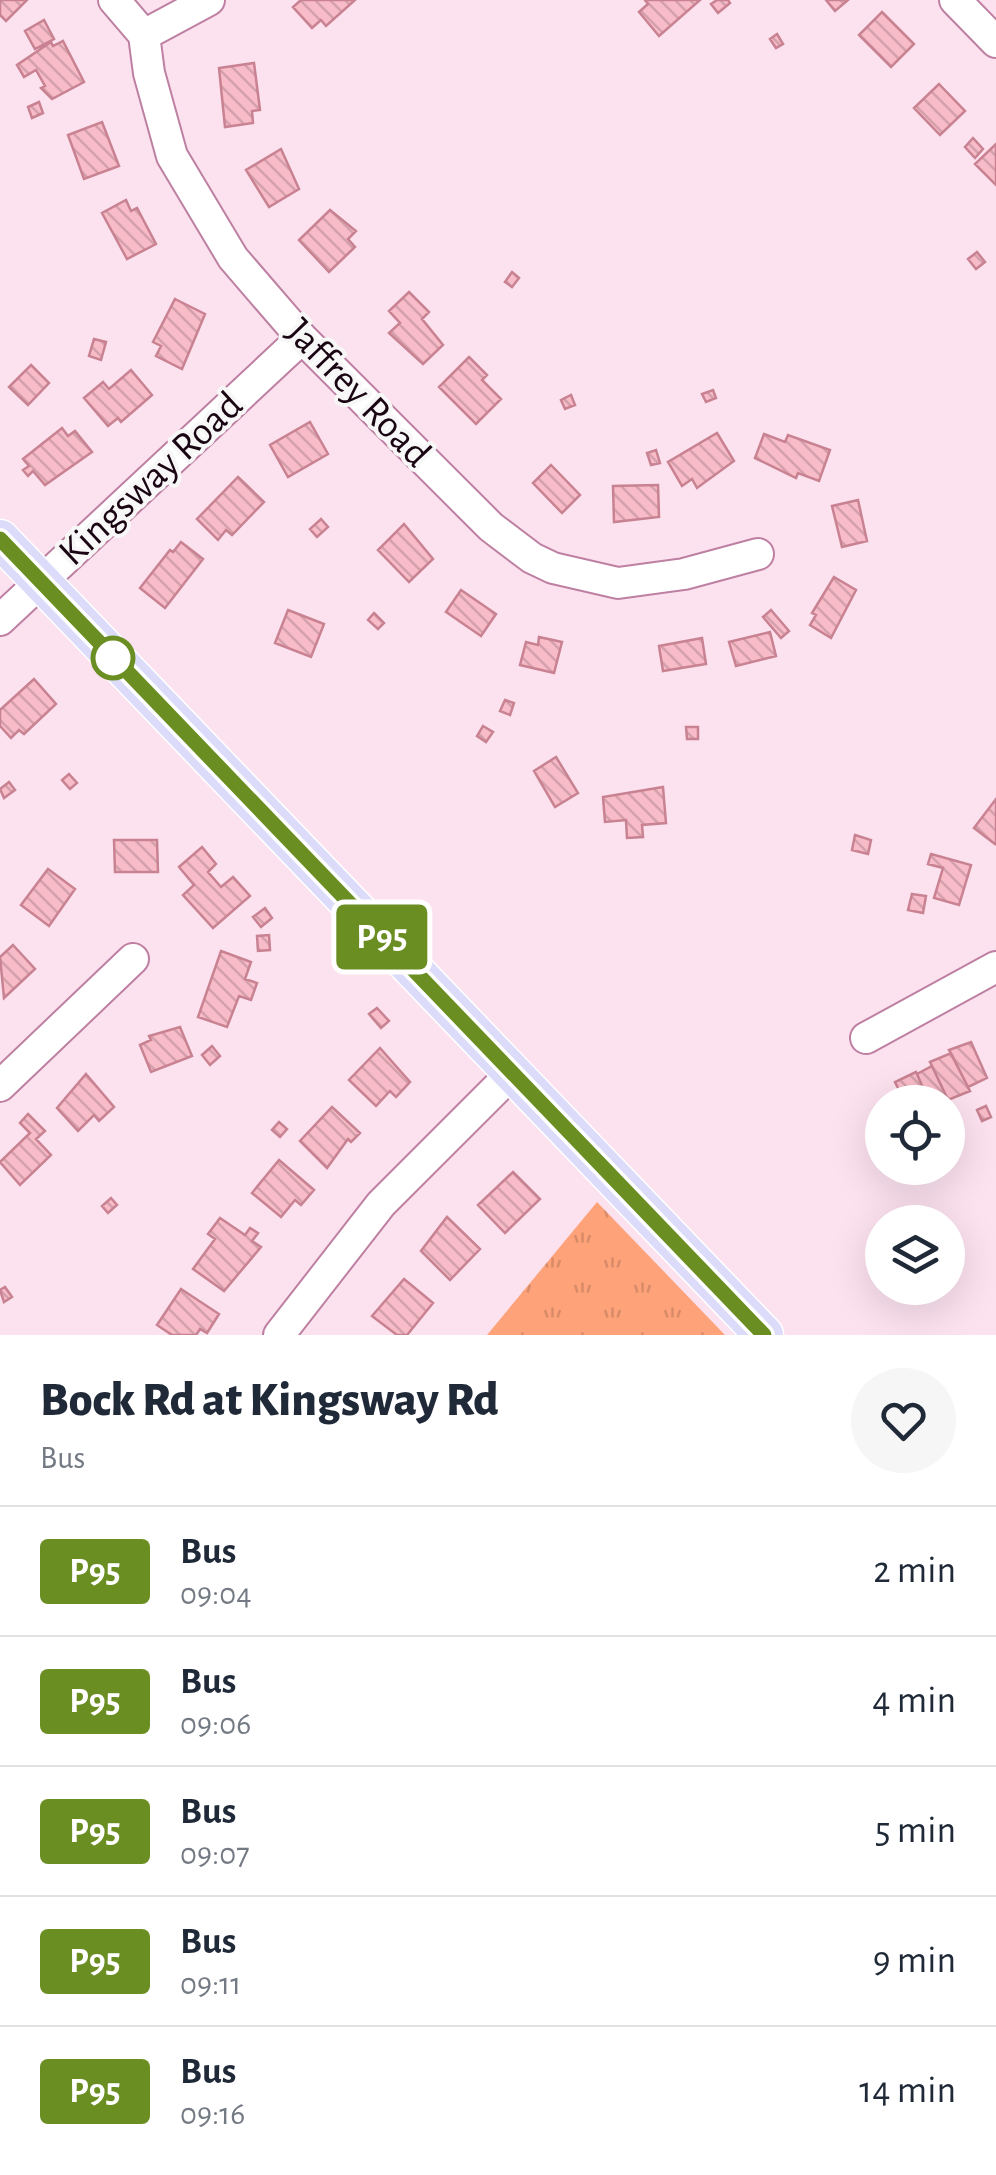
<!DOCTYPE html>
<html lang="en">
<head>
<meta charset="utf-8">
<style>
  :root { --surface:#fff; --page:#f6f6f7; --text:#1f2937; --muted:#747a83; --line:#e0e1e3 }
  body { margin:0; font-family:"Alegreya Sans",sans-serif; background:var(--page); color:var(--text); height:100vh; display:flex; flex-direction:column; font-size:38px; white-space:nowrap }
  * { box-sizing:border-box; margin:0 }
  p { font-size:32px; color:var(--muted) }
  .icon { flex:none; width:55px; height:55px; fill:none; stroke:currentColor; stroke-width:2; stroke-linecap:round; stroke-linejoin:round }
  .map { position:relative; height:1335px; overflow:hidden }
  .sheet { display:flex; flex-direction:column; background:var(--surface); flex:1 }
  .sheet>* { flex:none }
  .badge { padding:0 20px; border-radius:8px; font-size:35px; line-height:65px }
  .controls { position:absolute; left:865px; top:1085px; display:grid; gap:20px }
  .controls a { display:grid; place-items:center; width:100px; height:100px; border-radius:50%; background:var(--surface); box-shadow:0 10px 40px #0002; font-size:50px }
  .map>.badge { position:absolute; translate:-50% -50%; box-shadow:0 0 0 5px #fff }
  .round { display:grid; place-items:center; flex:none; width:105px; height:105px; border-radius:52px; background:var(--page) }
  .summary { display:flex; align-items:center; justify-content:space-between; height:170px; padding:0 40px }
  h1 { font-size:48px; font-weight:800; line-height:75px }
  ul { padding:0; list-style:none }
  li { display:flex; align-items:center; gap:30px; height:130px; padding:0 40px; border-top:2px solid var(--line) }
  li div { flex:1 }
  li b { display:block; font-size:38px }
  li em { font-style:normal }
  li .badge { min-width:110px; font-weight:700; text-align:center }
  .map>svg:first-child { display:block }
  .park { fill:url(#park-tufts) }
  .building { fill:url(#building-back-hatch); stroke:#c88291; stroke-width:2.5 }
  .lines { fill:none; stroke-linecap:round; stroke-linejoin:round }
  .minor-casing { stroke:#be80a2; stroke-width:34 }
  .major-casing { stroke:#fff; stroke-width:41 }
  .minor { stroke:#fff; stroke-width:30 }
  .major { stroke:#dcdcfa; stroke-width:38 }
  .line-casing { stroke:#fff; stroke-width:22 }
  .line { stroke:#6b8e23; stroke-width:15 }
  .stop-dot { fill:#fff; stroke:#6b8e23; stroke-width:5 }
  .labels { text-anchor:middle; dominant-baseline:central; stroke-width:8; stroke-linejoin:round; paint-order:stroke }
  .street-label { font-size:40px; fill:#1a0512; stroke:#f7f7f7 }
</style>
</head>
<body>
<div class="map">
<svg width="996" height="1335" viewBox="0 0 996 1335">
  <defs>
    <pattern id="park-tufts" width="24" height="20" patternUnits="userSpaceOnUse" patternTransform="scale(2.5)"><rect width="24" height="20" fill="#fea379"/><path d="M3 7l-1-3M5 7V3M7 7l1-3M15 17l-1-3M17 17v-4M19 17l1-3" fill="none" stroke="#d98b68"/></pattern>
    <pattern id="building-back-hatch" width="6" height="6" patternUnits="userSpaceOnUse" patternTransform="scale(2.5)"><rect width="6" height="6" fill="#f8bcc8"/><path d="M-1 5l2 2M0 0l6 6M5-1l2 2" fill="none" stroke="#d4a0ab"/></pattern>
  </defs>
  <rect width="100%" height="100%" fill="#fce1ef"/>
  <path class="park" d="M597,1202L725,1335H487Z"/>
  <path class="building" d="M0,0H27L6,21L0,15Z
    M301,0H355L326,26L321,20L312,28L293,7Z
    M645,0H700L659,36L639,12L648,4Z
    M717,0H728L730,3L718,13L711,4Z
    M826,0H848L835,11Z
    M882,12L914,44L891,67L859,35Z
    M44,20L54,39L35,49L25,31Z
    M777,34L783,44L776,48L770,39Z
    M63,41L84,82L52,99L41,88L45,86L36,70L24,77L17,65L51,42L53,46Z
    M254,63L260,110L252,111L253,123L225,127L219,68Z
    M939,84L965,111L940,135L914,108Z
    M39,102L43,113L32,118L28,107Z
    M102,122L119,166L84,179L68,135Z
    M973,138L983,149L975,158L965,147Z
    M996,144V185L975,164Z
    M281,149L299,189L269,207L246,170Z
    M126,200L131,211L137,208L156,244L127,259L102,213Z
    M330,210L356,231L348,239L355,247L329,272L299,240Z
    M977,252L985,262L976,269L968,259Z
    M512,272L519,278L512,287L505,282Z
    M409,292L429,312L422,319L443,345L423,364L389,333L400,323L389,311Z
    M175,299L205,314L182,369L156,356L161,346L153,342Z
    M94,339L106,342L101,360L89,356Z
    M469,357L487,375L482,380L501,399L476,424L439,387Z
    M31,365L49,383L28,405L9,387Z
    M131,370L152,395L121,422L118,418L108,426L84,398L103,382L109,389Z
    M713,390L716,398L706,402L702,394Z
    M571,395L575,405L565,409L561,400Z
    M310,422L328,454L288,477L270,445Z
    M62,428L68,436L75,431L92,452L45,485L33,471L28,476L23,470L29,466L23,459Z
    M717,433L734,461L697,488L692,479L682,486L668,462Z
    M764,434L785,442L788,435L830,450L819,481L798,473L796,478L755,458Z
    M656,450L660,463L651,465L647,453Z
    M551,465L580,495L562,513L533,483Z
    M238,477L264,502L232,535L226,530L218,540L197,519Z
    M658,485L659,517L614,522L613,486Z
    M858,500L867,541L842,547L832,506Z
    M321,519L328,527L317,537L310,529Z
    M404,524L433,559L409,582L378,550Z
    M181,542L203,559L165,608L140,588L170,550L173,552Z
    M834,577L856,590L831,638L810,625L816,615L812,613Z
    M461,590L496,614L481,636L446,612Z
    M288,610L324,624L311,657L275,643Z
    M771,610L789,631L781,638L763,617Z
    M374,613L384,623L378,629L368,620Z
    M770,632L776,656L736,666L729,642Z
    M539,637L562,642L554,673L520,665L526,642L538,645Z
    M702,638L706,664L663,671L659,646Z
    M34,679L56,704L24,734L19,730L11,738L0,726V710Z
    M505,700L514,703L510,715L500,711Z
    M483,726L493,732L486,742L477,736Z
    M686,727H698V739H687Z
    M556,757L578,793L555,807L534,771Z
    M69,774L77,783L70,789L62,780Z
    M9,782L15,790L4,798L0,789Z
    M663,787L666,823L642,825L643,837L627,838L626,820L605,822L603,797Z
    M996,799V842L995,844L974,828Z
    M855,835L871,840L868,854L852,850Z
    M114,840H157L158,872H115Z
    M202,847L216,864L208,872L221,887L233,877L250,896L213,928L183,895L194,885L179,867Z
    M931,854L971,865L959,905L934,898L943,868L928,864Z
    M48,869L75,889L49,926L21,905Z
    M912,894L926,896L923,913L908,910Z
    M265,908L272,918L261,927L253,917Z
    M269,935L270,950L258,951L257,936Z
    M13,945L35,969L4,998L0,957Z
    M221,951L251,962L245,979L257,983L251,1000L239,996L227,1027L198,1017Z
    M377,1008L389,1021L381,1028L369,1014Z
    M180,1027L192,1056L151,1072L140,1045L151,1040L149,1036Z
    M971,1042L987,1078L968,1087L949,1050Z
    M212,1046L220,1056L210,1065L202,1055Z
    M380,1048L410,1082L396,1097L390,1091L376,1106L349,1080Z
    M951,1053L970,1091L948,1100L930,1062Z
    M932,1066L948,1100L944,1102H929L917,1074Z
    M916,1072L917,1074L929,1102H905L895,1082Z
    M86,1074L114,1107L99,1121L94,1115L78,1131L57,1108Z
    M986,1106L991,1117L982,1121L977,1110Z
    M332,1107L360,1133L351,1142L348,1139L327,1168L300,1141Z
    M28,1114L45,1131L36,1139L51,1155L20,1185L0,1162L30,1133L20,1123Z
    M279,1122L287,1129L280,1137L272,1130Z
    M279,1160L314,1190L301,1205L295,1200L281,1217L252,1193Z
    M513,1172L540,1199L505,1233L478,1205Z
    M111,1198L117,1205L108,1213L102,1206Z
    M447,1217L480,1249L450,1280L421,1251Z
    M220,1218L245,1235L250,1228L258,1233L252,1241L261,1247L224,1291L193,1269L215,1239L208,1234Z
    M404,1279L433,1303L407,1335H397L372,1316Z
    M5,1287L12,1297L4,1302L0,1290Z
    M181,1289L219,1314L207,1333L200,1329L196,1335H172L157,1325Z"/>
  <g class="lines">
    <defs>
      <path id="minor" d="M114,0L144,35L149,73L172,156L233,258L302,338L491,527L532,558L553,568L618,583L684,574L758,554
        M955,0L996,42
        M144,35L209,0
        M0,620L302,338
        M866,1038L996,967
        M0,1086L133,959
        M279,1335L381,1204L512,1073"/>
      <path id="major" d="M0,539L764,1335"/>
    </defs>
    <use href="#minor" class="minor-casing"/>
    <use href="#major" class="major-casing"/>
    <use href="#minor" class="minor"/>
    <use href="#major" class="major"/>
  </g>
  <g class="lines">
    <defs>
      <path id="line" d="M0,539L764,1335"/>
    </defs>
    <use href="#line" class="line-casing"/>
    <use href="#line" class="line"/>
  </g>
  <circle class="stop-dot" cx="113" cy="658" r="20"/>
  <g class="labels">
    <g class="street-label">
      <text transform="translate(358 393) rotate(46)">Jaffrey Road</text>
      <text transform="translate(151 479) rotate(-43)">Kingsway Road</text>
    </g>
  </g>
</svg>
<div class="controls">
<a><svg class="icon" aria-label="locate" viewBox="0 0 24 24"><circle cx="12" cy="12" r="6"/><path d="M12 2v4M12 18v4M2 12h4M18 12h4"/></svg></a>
<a><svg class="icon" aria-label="layers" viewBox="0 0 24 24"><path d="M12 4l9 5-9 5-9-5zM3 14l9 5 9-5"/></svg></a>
</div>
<b class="badge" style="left:382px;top:937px;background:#6b8e23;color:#fff">P95</b>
</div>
<section class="sheet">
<div class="summary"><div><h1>Bock Rd at Kingsway Rd</h1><p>Bus</p></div><a class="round"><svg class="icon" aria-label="heart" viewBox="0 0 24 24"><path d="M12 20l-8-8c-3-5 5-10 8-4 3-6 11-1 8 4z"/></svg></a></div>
<ul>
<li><span class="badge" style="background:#6b8e23;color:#fff">P95</span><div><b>Bus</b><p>09:04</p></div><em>2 min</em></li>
<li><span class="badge" style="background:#6b8e23;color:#fff">P95</span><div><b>Bus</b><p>09:06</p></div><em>4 min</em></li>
<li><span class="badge" style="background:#6b8e23;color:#fff">P95</span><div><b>Bus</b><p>09:07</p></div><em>5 min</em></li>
<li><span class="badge" style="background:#6b8e23;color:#fff">P95</span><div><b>Bus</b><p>09:11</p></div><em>9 min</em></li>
<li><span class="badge" style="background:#6b8e23;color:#fff">P95</span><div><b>Bus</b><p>09:16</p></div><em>14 min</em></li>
</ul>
</section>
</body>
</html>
